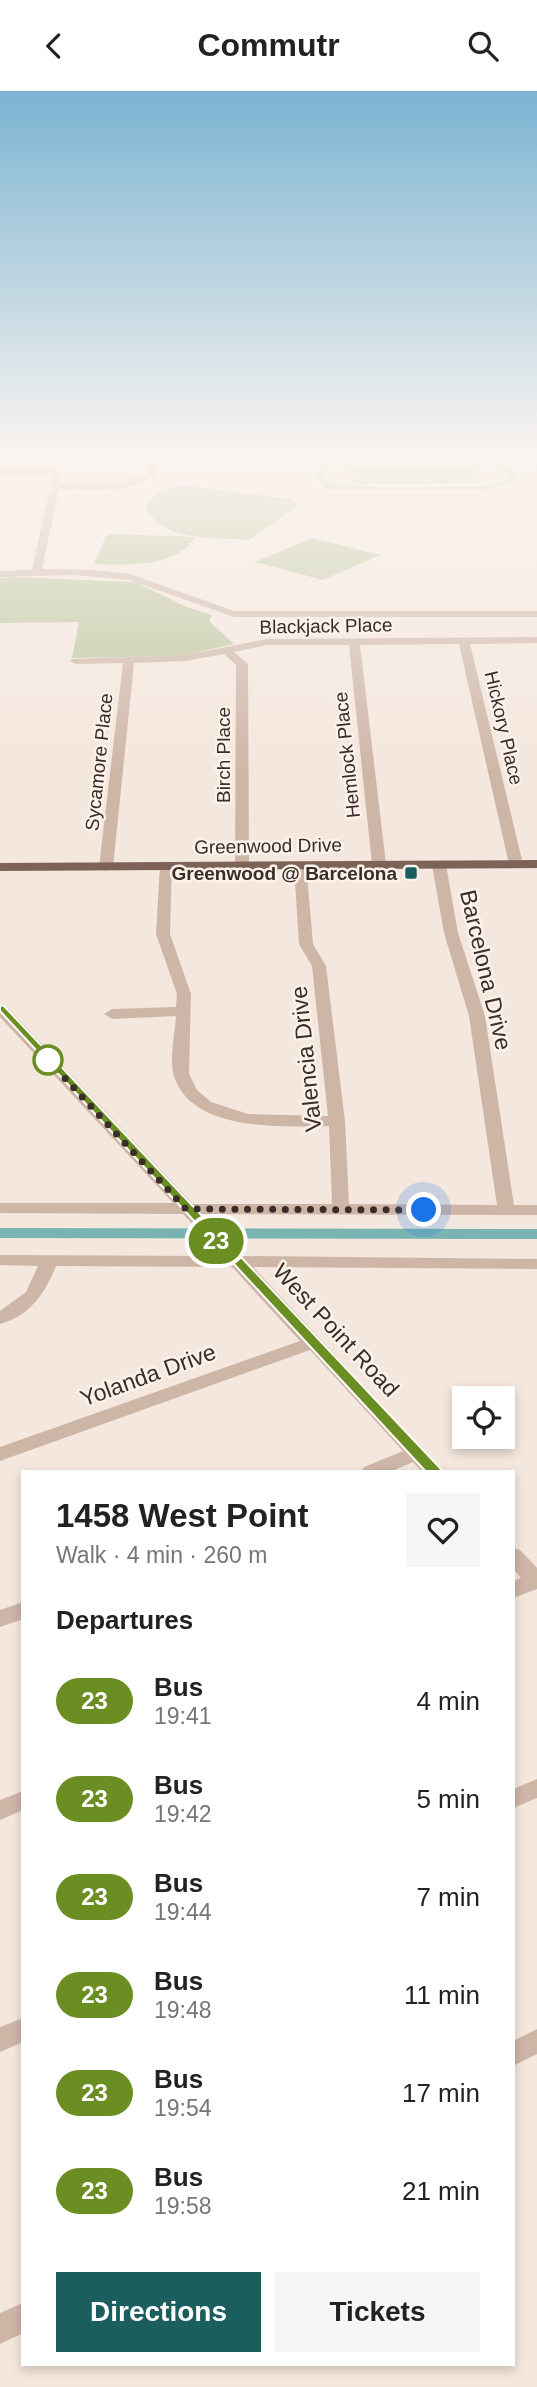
<!DOCTYPE html>
<html lang="en">
<head>
<meta charset="utf-8">
<style>
  :root { --surface:#fff; --page:#f6f6f6; --text:#222; --muted:#767676; --accent:#1a5f5e }
  body { margin:0; font-family:Arial,sans-serif; background:var(--page); color:var(--text); height:100vh; display:flex; flex-direction:column; font-size:26px; white-space:nowrap }
  * { box-sizing:border-box; margin:0 }
  p { font-size:23px; color:var(--muted) }
  .icon { flex:none; width:38px; height:38px; fill:none; stroke:currentColor; stroke-width:2; stroke-linecap:round; stroke-linejoin:round }
  .map { position:relative; flex:1; overflow:hidden }
  .drawer { position:absolute; left:21px; top:1379px; width:494px; height:896px; display:flex; flex-direction:column; background:var(--surface); border-radius:0px; box-shadow:0 4px 10px #0003 }
  .drawer>* { flex:none }
  .badge { padding:0 14px; border-radius:23px; font-size:24px; line-height:46px }
  .controls { position:absolute; left:452px; top:1295px; display:grid; gap:14px }
  .controls a { display:grid; place-items:center; width:63px; height:63px; border-radius:0px; background:var(--surface); box-shadow:0 4px 10px #0003; font-size:35px }
  .you { position:absolute; width:35px; height:35px; margin:-18px; border:5px solid #fff; border-radius:50%; background:#1a73e8; box-shadow:0 0 0 10px #1a73e833 }
  .map>.badge { position:absolute; translate:-50% -50%; box-shadow:0 0 0 4px #fff }
  h2 { padding:0 35px; font-size:26px; line-height:63px }
  .round { display:grid; place-items:center; flex:none; width:74px; height:74px; border-radius:0px; background:var(--page) }
  .head { display:flex; align-items:center; justify-content:space-between; height:119px; padding:0 35px }
  h1 { font-size:33px; font-weight:700; line-height:52px }
  .primary-button { display:flex; gap:14px; margin-top:auto; padding:14px 35px }
  .primary-button a { flex:1; height:80px; border-radius:0px; background:var(--accent); color:#fff; font-size:28px; font-weight:700; line-height:80px; text-align:center }
  .primary-button a+a { background:var(--page); color:var(--text) }
  ul { padding:0; list-style:none }
  li { display:flex; align-items:center; gap:21px; height:98px; padding:0 35px }
  li div { flex:1 }
  li b { display:block; font-size:26px }
  li em { font-style:normal }
  li .badge { min-width:77px; font-weight:700; text-align:center }
  header { display:flex; justify-content:space-between; align-items:center; height:91px; padding:0 35px; background:var(--surface); font-size:32px; font-weight:700 }
  .map>svg:first-child { display:block }
  .green { fill:#bac59b; fill-rule:evenodd }
  .lines { fill:none; stroke-linecap:round; stroke-linejoin:round }
  .canal { fill:#79b4b2; fill-rule:evenodd }
  .minor { fill:#ceb6a7; fill-rule:evenodd }
  .major { fill:#7d6258; fill-rule:evenodd }
  .line { fill:#6b8e23; stroke:#fff; stroke-width:2 }
  .walk { stroke:#3a2c28; stroke-width:7; stroke-dasharray:0 12.6 }
  .poi-dot { fill:#1a5f5e; stroke:#fbf2ea; stroke-width:2.5 }
  .stop-dot { fill:#fff; stroke:#6b8e23; stroke-width:3.5 }
  .labels { text-anchor:middle; dominant-baseline:central; stroke-width:5; stroke-linejoin:round; paint-order:stroke }
  .far-street-label { font-size:19px; fill:#3a2c28; stroke:#fbf2ea }
  .far-poi-label { font-size:19px; font-weight:bold; fill:#3a2c28; stroke:#fbf2ea; text-anchor:end }
  .street-label { font-size:23px; fill:#3a2c28; stroke:#fbf2ea }
</style>
</head>
<body>
<header><svg class="icon" aria-label="back" viewBox="0 0 24 24"><path d="M15 5l-7 7 7 7"/></svg>Commutr<svg class="icon" aria-label="search" viewBox="0 0 24 24"><circle cx="10" cy="10" r="6"/><path d="M15 15l6 6"/></svg></header>
<div class="map">
<svg width="537" height="2296" viewBox="0 0 537 2296">
  <rect width="100%" height="100%" fill="#f4e7dd"/>
  <path class="green" d="M469,370C485,370 512,370 520,386L510,394L485,398H323V395L327,394L317,390L312,384C323,363 443,370 469,370ZM351,373H482L501,377L510,385L502,391L483,395C452,395 342,402 322,386L323,381L331,376Z
    M351,375H476L482,392L354,393Z
    M183,394L289,408L298,414L249,449C215,446 162,452 146,416C151,400 169,399 183,394Z
    M113,443L195,446C177,477 125,474 94,473L106,445Z
    M312,447L380,464L323,489L255,471Z
    M10,486L135,491L187,516L212,524L209,530L234,553L181,565L72,567L79,531L0,532V487Z"/>
  <g class="lines">
    <path class="canal" d="M0,1137L537,1138V1148L0,1147Z"/>
    <path class="minor" d="M150,360H158L156,384C130,404 89,398 59,398L42,478L94,479L130,483L234,520H537V526H234L129,489L74,484L0,486V480L32,479L53,383L0,384V378L58,377L63,380L60,392H117L147,383Z
      M537,546V552L470,553L523,773L521,776L516,777L509,773L459,553L360,554L386,773L379,777L372,773L349,554H267L234,561L248,573L249,775L242,779L235,775L236,574L224,563L185,570L134,572L113,776L106,780L99,776L123,572L76,573L70,570L72,568L185,564L267,548Z
      M439,770L446,774L458,842L485,925L514,1114H537V1124L202,1123L242,1165L537,1168V1178L253,1176L444,1381H422L413,1371L390,1381H361L364,1376L403,1360L310,1259L0,1370V1356L300,1250L232,1176L56,1175C45,1202 30,1225 0,1233V1220L26,1201L38,1175L0,1174V1164L222,1165L183,1123L0,1122V1112H173L0,926V913L5,914L193,1113H332L329,1035C283,1036 191,1041 174,985C169,968 175,942 176,925L112,928L104,923L112,918L176,916L177,903L156,843L160,775L167,771L172,772L170,843L191,903L189,983L197,999L211,1011L248,1023L328,1025L312,875L299,853L294,775L301,771L306,772L313,853L326,875L345,1030L349,1113L497,1114L469,925L444,842L432,774Z
      M513,1457L520,1459L537,1477V1498L513,1507V1490L521,1487L513,1477Z
      M23,1511V1528L0,1536V1519Z
      M537,1688V1707L513,1717V1698Z
      M23,1700V1719L0,1729V1709Z
      M23,1927V1951L0,1961V1936Z
      M537,1938V1963L513,1975V1950Z
      M23,2212V2242L0,2253V2222Z"/>
    <path class="major" d="M537,769V777L0,780V772Z"/>
  </g>
  <linearGradient id="sky" x2="0" y2="1"><stop stop-color="#7bb4d2"/><stop offset="0.53" stop-color="#faf4f0"/><stop offset="1" stop-color="#faf4f0" stop-opacity="0"/></linearGradient>
  <rect width="537" height="682" fill="url(#sky)"/>
  <path class="line" d="M0,914L4,915L440,1377L442,1381L440,1384H429L0,920Z"/>
  <g class="lines">
    <path class="walk" d="M48,969L186,1118L424,1119"/>
  </g>
  <rect class="poi-dot" x="404" y="775" width="14" height="14" rx="3.5"/>
  <circle class="stop-dot" cx="48" cy="969" r="14"/>
  <g class="labels">
    <g class="far-street-label">
      <text transform="translate(326 535) rotate(-1)">Blackjack Place</text>
      <text transform="translate(504 637) rotate(77)">Hickory Place</text>
      <text transform="translate(223 664) rotate(-90)">Birch Place</text>
      <text transform="translate(347 664) rotate(-96)">Hemlock Place</text>
      <text transform="translate(99 671) rotate(-84)">Sycamore Place</text>
      <text transform="translate(268 755) rotate(-1)">Greenwood Drive</text>
    </g>
    <g class="far-poi-label">
      <text x="397" y="782">Greenwood @ Barcelona</text>
    </g>
    <g class="street-label">
      <text transform="translate(486 879) rotate(77)">Barcelona Drive</text>
      <text transform="translate(306 968) rotate(-96)">Valencia Drive</text>
      <text transform="translate(336 1239) rotate(47)">West Point Road</text>
      <text transform="translate(148 1284) rotate(-20)">Yolanda Drive</text>
    </g>
  </g>
</svg>
<div class="controls">
<a><svg class="icon" aria-label="locate" viewBox="0 0 24 24"><circle cx="12" cy="12" r="6"/><path d="M12 2v4M12 18v4M2 12h4M18 12h4"/></svg></a>
</div>
<div class="you" style="left:424px;top:1119px"></div>
<b class="badge" style="left:216px;top:1150px;background:#6b8e23;color:#fff">23</b>
<section class="drawer">
<div class="head"><div><h1>1458 West Point</h1><p>Walk · 4 min · 260 m</p></div><a class="round"><svg class="icon" aria-label="heart" viewBox="0 0 24 24"><path d="M12 20l-8-8c-3-5 5-10 8-4 3-6 11-1 8 4z"/></svg></a></div>
<h2>Departures</h2>
<ul>
<li><span class="badge" style="background:#6b8e23;color:#fff">23</span><div><b>Bus</b><p>19:41</p></div><em>4 min</em></li>
<li><span class="badge" style="background:#6b8e23;color:#fff">23</span><div><b>Bus</b><p>19:42</p></div><em>5 min</em></li>
<li><span class="badge" style="background:#6b8e23;color:#fff">23</span><div><b>Bus</b><p>19:44</p></div><em>7 min</em></li>
<li><span class="badge" style="background:#6b8e23;color:#fff">23</span><div><b>Bus</b><p>19:48</p></div><em>11 min</em></li>
<li><span class="badge" style="background:#6b8e23;color:#fff">23</span><div><b>Bus</b><p>19:54</p></div><em>17 min</em></li>
<li><span class="badge" style="background:#6b8e23;color:#fff">23</span><div><b>Bus</b><p>19:58</p></div><em>21 min</em></li>
</ul>
<div class="primary-button"><a>Directions</a><a>Tickets</a></div>
</section>
</div>
</body>
</html>
